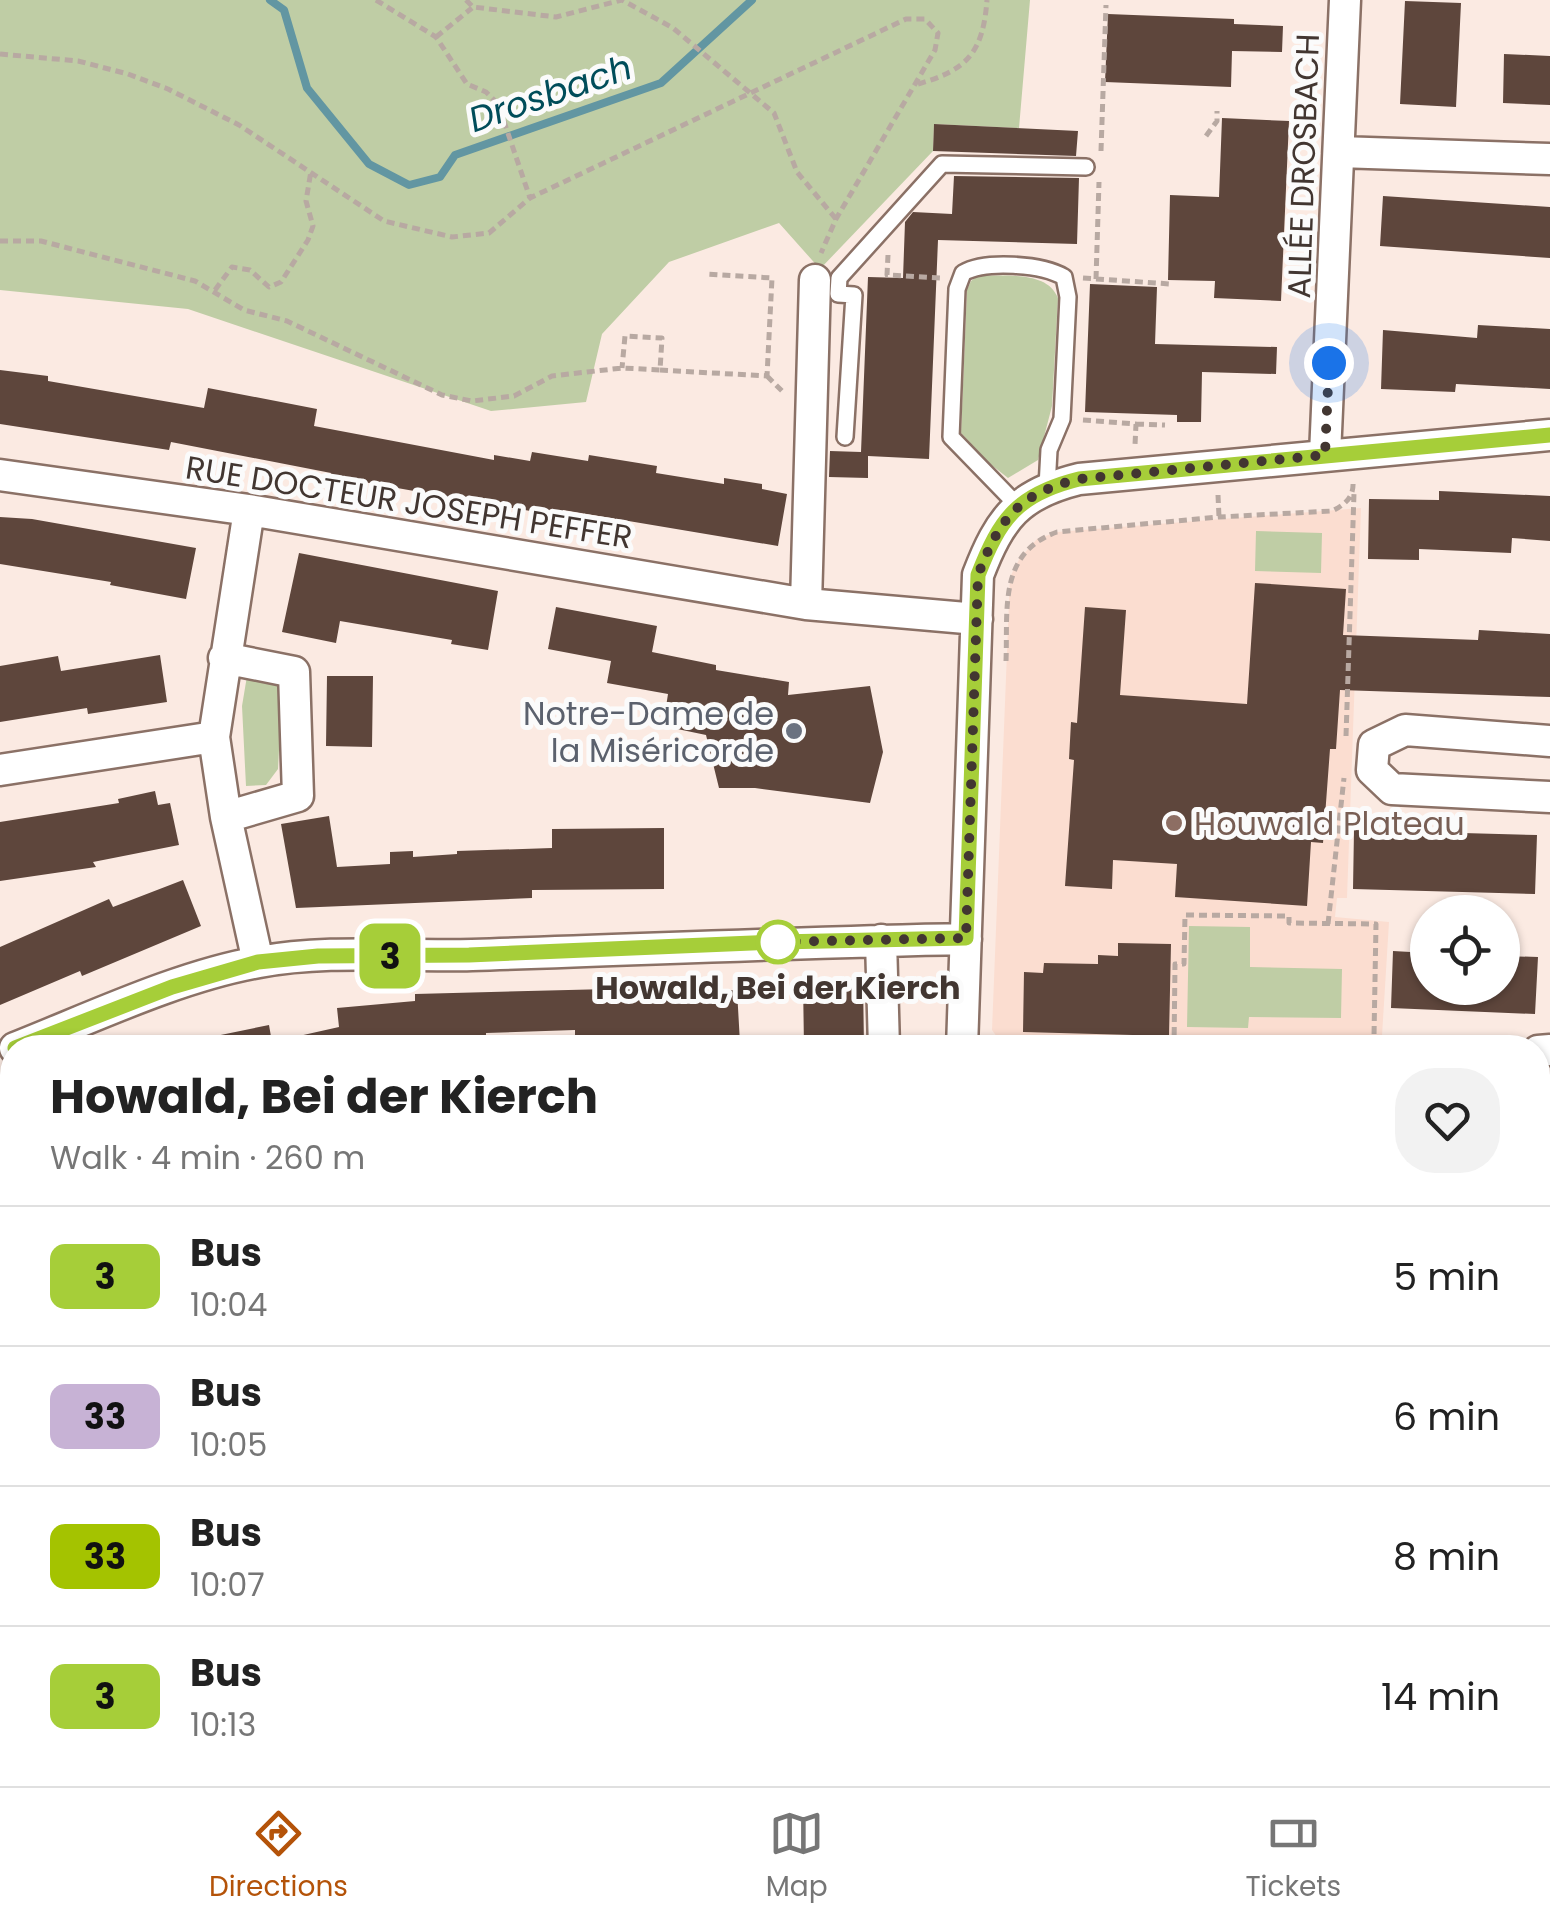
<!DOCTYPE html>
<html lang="en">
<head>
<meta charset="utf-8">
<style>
  :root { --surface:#fff; --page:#f2f2f2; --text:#222; --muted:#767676; --line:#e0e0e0; --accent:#b45309 }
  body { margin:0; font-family:Poppins,sans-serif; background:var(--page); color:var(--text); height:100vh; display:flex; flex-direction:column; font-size:38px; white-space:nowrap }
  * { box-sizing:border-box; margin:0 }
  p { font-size:32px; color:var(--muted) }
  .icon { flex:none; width:55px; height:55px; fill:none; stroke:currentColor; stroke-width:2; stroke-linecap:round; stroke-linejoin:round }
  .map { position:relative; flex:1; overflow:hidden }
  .drawer { position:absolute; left:0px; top:1035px; width:1550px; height:752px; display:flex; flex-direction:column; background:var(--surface); border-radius:40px 40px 0 0; box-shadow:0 2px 8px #0004 }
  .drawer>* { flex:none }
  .badge { padding:0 20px; border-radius:15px; font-size:35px; line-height:65px }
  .fabs { position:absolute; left:1410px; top:895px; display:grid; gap:20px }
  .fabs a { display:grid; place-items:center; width:110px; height:110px; border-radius:50%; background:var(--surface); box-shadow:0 2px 8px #0004; font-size:50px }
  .you { position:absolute; width:50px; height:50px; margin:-25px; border:8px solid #fff; border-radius:50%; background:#1a73e8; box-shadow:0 0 0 15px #1a73e833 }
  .map>.badge { position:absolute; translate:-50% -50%; box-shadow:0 0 0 5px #fff }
  .round { display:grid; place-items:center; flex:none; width:105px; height:105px; border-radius:40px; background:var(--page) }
  .overview { display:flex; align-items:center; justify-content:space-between; height:170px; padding:0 50px }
  h1 { font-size:48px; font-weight:700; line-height:75px }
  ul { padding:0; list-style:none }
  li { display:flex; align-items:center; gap:30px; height:140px; padding:0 50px; border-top:2px solid var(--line) }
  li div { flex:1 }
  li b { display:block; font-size:38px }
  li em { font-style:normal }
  li .badge { min-width:110px; font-weight:700; text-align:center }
  .tabs { display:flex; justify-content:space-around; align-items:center; height:140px; border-top:2px solid var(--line); background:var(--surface); font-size:28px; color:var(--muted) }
  .tabs a { display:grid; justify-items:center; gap:5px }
  .tabs .selected { color:var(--accent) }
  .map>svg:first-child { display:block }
  .built { fill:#fbddd0 }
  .green { fill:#bfcda5 }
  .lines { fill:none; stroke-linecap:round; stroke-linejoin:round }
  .stream { stroke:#6296a2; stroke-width:8 }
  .building { fill:#5e463c }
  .lane-casing { stroke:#8b7166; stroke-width:20 }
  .street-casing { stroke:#8b7166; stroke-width:35 }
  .path { stroke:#b8a9a2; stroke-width:5; stroke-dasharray:8 5; stroke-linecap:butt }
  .lane { stroke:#fff; stroke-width:15 }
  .street { stroke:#fff; stroke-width:30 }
  .line-casing { stroke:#fff; stroke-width:22 }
  .line { stroke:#a6ce39; stroke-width:15 }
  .walk { stroke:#423631; stroke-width:10; stroke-dasharray:0 18 }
  .worship-dot { fill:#6b7280; stroke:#fbfbfb; stroke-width:4 }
  .education-dot { fill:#8d6e63; stroke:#fbfbfb; stroke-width:4 }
  .stop-dot { fill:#fff; stroke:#a6ce39; stroke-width:5 }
  .labels { text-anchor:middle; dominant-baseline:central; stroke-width:10; stroke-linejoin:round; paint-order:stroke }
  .street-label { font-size:32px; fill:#423631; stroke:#fbfbfb }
  .worship-label { font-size:32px; fill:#5b616d; stroke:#fbfbfb; text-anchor:end }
  .education-label { font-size:32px; fill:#785e54; stroke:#fbfbfb; text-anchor:start }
  .stop-label { font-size:32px; font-weight:bold; fill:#423631; stroke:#fbfbfb }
  .water-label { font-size:35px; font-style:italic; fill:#004d5a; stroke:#fbfbfb }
</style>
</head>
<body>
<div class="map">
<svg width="1550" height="1786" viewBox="0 0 1550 1786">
  <rect width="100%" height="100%" fill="#fbeae2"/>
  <path class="built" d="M1361,508L1347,898H1337L1335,917L1389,922L1382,1036L1223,1048H1010L1002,1044L992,1030L1010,577L1020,558L1037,539L1057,532Z"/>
  <path class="green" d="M0,0H1030L1019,128L934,124L933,151L820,269L779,223L669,262L602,334L586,402L491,411L188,309L0,290Z
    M979,275C1005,277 1047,270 1058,298L1052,406L1038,460L1008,478L989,463L961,433L967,290L971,281Z
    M1256,531L1322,533L1321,573L1255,571Z
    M248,670L272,677L282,692L278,769L266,785L246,786L242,706Z
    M1189,926L1250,927V967L1342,969L1341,1018L1249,1017L1248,1028L1187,1027Z
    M0,1398L12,1403V1576L0,1577Z
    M541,1775H903V1786H541Z"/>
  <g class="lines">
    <path class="stream" d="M270,0L284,10L307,88L369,164L409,185L440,177L455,155L661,83L752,0"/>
  </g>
  <path class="building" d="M1405,1L1461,3L1456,107L1400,104Z
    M1108,14L1234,19V24L1283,26L1282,52L1232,51L1231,87L1105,82Z
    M1504,54L1550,56V105L1503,103Z
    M1222,118L1289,121L1281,301L1214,298L1215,281L1168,280L1170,195L1219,197Z
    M934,124L1078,131L1076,156L933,151Z
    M954,176L1079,178L1077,244L938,240L929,459L868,456V478L829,477L830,451L861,452L868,277L903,278L905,222L913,212L952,214Z
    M1383,196L1550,207V258L1380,246Z
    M1090,284L1157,287L1155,344L1277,347L1276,374L1202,372L1201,422H1177V415L1085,412Z
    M1478,325L1550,329V389L1456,384L1455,392L1381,389L1383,330L1477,338Z
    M0,370L48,376V381L204,408L208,388L317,409L314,426L494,460V455L530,461L532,452L588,461L589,455L657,466L656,473L724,484V478L762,484V489L787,494L778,546L563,510L562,516L487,504L330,476L331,473L171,442L169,450L0,424Z
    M1439,491L1550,496V541L1512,538L1511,553L1419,549V560L1368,559L1369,499L1439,500Z
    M0,517L32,519L196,548L186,599L110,585L111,582L0,564Z
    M299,553L498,591L488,650L451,644L452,640L340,621L336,643L282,632Z
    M1255,583L1346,589L1343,635L1478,640L1479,630L1550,634V697L1340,690L1336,749H1330L1323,843L1311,842L1307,906L1175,897L1177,864L1113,860L1112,889L1065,886L1074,760L1069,759L1071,722L1077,723L1085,607L1126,610L1120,695L1247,704Z
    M556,607L657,626L652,652L716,665V670L789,682L788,695L870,686L883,752L870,803L755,788H719L706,735L663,726L668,694L607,683L611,661L548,649Z
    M160,655L167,702L88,714L87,708L0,722V666L58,656L61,671Z
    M327,676H373L372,747L326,746Z
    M155,791L158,805L170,803L179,845L93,862L96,867L0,881V822L119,803L118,799Z
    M329,816L337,867L390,864V852L413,851V857L457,854V851L552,848V829L664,828V889L532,890V898L296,908L281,824Z
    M1354,830L1537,835L1535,894L1353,889Z
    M183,880L201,926L82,976L80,971L0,1005V947L109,899L113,907Z
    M1118,943L1171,944L1169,1036L1023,1032L1024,972L1043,973L1044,963L1098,964V955L1118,956Z
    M1393,951L1428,953V988H1502V956L1538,957L1535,1014L1391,1008Z
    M863,979L864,1048H804L803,980Z
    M649,988V994L737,990L740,1043L575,1048V1030L486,1033V1039L396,1041V1048H291L290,1038L339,1027L337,1008L415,1001V994Z
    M269,1025L273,1048H207L206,1038Z"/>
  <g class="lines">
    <defs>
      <path id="lane" d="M845,437L854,295L838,294L839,278L942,164L1086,167
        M1018,506L951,437L957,289L963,273C985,260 1042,264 1064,277L1068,297L1062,419L1049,450L1047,487"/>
      <path id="street" d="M1339,152L1550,159
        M1325,455L1345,0
        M0,475L249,510L806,604L977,619
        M249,510L214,737L226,817L258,962
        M806,604L815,280
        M224,658L294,672L298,796L226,817
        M1550,741L1405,730L1374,745L1372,770L1392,789L1550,797
        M0,770L214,737
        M881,940L884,1048
        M15,1048C91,1018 179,976 259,962C328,949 402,957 472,955C636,950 801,942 966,939
        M962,1048L978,575C1000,518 1018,494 1079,479L1550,435
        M1538,1051L1550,1050
        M0,1324L12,1359
        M1538,1519H1550
        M0,1601L12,1602
        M1437,1775L1509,1786
        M402,1786V1775
        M937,1786L938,1775"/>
    </defs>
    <use href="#lane" class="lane-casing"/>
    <use href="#street" class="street-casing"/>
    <path class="path" d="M376,0L436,37L467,84L486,92L498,104L530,198
      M466,0L473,7L556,17L622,0L673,28L774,113L797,172L836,219
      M436,37L472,8
      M0,54L78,61L128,74L168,89L239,125L384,221L452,237L489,233L530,198L906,19H925L938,33L935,50L836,219L821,253
      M918,84C967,70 983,53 987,0
      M1206,136L1217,121V111
      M1101,151L1106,5
      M0,241H41L195,281L244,310L287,321L442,395L472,401L514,396L552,376L622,368L660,370L662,338L625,336L622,368
      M888,255L887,275L941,278
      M1083,278L1170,284
      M1096,279L1099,182
      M215,290L232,267L250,270L269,287L281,282L308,240L313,226L306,201L311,171
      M660,370L767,376L772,278L706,274
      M767,376L783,392
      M1083,420L1136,424L1135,445
      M1136,424L1165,425
      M1218,495L1219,517
      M1006,661C1008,609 998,553 1057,532L1219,517L1332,511C1346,504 1354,497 1353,481
      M1346,736L1354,493
      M1328,924L1344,778
      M1174,1048L1175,964H1184L1185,915L1289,916V923L1376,924L1374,1036L1378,1048
      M584,1775L594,1786
      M878,1775L909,1782
      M596,1786L599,1775
      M738,1786L756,1777
      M830,1786L834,1775"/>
    <use href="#lane" class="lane"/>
    <use href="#street" class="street"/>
  </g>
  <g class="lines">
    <defs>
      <path id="line" d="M15,1048L172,987L258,962L318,956L469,955L778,942L966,938L978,575C1000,518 1018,494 1079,479L1550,435"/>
    </defs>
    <use href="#line" class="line-casing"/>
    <use href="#line" class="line"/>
    <path class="walk" d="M778,942L966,938L978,575C1000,518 1018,494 1079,479L1325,455L1329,363"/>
  </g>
  <circle class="worship-dot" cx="794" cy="731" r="10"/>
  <circle class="education-dot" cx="1174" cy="823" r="10"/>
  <circle class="stop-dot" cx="778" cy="942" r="20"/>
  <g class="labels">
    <g class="street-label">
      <text transform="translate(1303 166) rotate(-88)">ALLÉE DROSBACH</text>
      <text transform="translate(409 502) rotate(9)">RUE DOCTEUR JOSEPH PEFFER</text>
    </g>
    <g class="worship-label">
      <text x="774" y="713">Notre-Dame de<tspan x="774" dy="37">la Miséricorde</tspan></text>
    </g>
    <g class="education-label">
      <text x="1194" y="823">Houwald Plateau</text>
    </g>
    <g class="stop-label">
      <text x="778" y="987">Howald, Bei der Kierch</text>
    </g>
    <g class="water-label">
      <text transform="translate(550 93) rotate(-19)">Drosbach</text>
    </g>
  </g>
</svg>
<div class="fabs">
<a><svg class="icon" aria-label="locate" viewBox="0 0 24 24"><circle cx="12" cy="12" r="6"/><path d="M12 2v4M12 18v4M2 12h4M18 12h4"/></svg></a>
</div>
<div class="you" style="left:1329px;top:363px"></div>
<b class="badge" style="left:390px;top:956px;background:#a6ce39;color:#111">3</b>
<section class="drawer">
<div class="overview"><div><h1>Howald, Bei der Kierch</h1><p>Walk · 4 min · 260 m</p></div><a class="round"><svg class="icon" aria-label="heart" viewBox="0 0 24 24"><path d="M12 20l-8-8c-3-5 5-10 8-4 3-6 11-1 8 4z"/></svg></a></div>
<ul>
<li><span class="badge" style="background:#a6ce39;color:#111">3</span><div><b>Bus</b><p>10:04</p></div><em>5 min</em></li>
<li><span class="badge" style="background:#c7b2d5;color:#111">33</span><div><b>Bus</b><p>10:05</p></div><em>6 min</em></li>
<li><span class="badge" style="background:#a4c300;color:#111">33</span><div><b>Bus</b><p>10:07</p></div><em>8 min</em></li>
<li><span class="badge" style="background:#a6ce39;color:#111">3</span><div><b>Bus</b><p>10:13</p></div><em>14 min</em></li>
</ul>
</section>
</div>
<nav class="tabs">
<a class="selected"><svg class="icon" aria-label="directions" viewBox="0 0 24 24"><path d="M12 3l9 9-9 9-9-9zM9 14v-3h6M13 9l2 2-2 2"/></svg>Directions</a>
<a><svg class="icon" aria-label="map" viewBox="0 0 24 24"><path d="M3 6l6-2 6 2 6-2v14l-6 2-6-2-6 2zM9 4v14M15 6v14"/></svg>Map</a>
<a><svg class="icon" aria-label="tickets" viewBox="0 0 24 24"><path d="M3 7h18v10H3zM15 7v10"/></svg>Tickets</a>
</nav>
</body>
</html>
